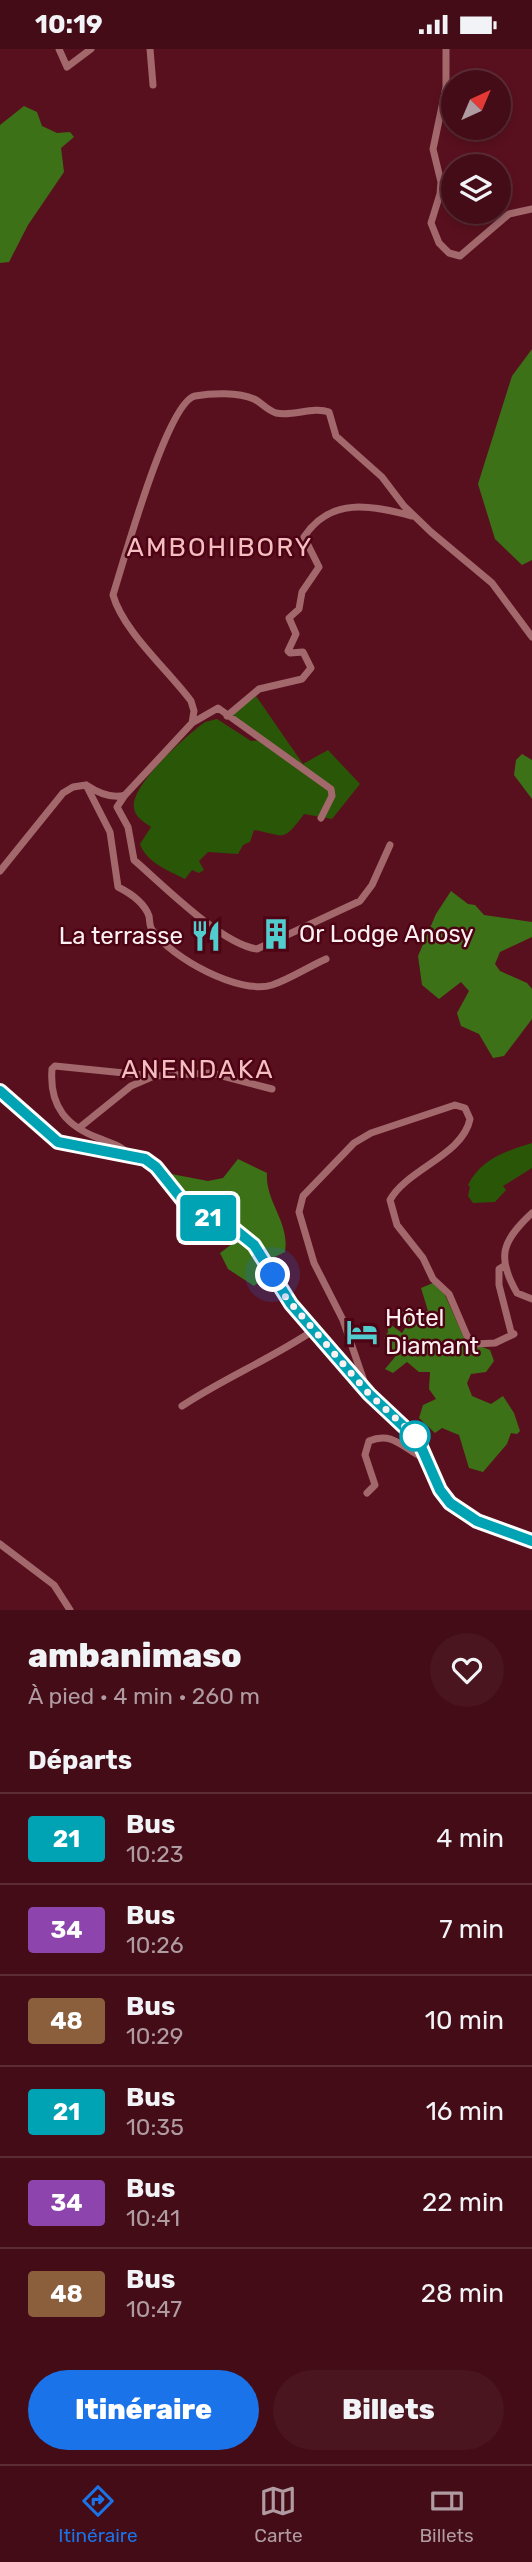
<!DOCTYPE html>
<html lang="fr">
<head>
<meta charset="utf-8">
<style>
  :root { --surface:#430c16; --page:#4a151f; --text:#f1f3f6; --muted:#af9ba1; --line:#5b2c35; --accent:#1a73e8 }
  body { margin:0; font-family:Rubik,sans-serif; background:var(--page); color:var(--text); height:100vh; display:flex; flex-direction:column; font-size:26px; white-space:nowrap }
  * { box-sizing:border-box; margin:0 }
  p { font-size:23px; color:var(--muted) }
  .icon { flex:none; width:38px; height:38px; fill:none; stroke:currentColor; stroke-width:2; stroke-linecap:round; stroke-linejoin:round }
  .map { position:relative; height:1561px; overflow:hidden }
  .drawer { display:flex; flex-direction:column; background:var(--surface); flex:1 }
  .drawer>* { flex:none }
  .badge { padding:0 14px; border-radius:5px; font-size:24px; line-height:46px }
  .needle { width:46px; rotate:44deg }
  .tools { position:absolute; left:441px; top:21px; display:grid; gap:14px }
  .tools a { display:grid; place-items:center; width:70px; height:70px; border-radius:50%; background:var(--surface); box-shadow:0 4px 10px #0003,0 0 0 2px var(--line); font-size:35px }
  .you { position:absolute; width:35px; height:35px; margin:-18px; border:5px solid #fff; border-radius:50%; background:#1a73e8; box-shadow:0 0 0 10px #1a73e833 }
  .map>.badge { position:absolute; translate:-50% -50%; box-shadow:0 0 0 4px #fff }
  h2 { padding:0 28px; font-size:26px; line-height:63px }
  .round { display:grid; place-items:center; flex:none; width:74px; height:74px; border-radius:37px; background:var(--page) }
  .head { display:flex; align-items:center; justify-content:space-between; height:119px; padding:0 28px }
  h1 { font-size:33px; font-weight:800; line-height:52px }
  .button { display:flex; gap:14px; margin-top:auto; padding:14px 28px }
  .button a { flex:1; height:80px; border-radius:42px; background:var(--accent); color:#fff; font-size:28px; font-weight:800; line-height:80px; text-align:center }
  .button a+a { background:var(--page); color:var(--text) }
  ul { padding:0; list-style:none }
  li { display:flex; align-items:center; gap:21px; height:91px; padding:0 28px; border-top:2px solid var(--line) }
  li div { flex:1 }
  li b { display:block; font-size:26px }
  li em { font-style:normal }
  li .badge { min-width:77px; font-weight:700; text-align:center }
  .status { display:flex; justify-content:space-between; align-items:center; height:49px; padding:0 35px; background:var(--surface); direction:ltr }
  .status svg { height:19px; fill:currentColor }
  .tab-bar { display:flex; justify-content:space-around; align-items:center; height:98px; border-top:2px solid var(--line); background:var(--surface); font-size:19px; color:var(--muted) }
  .tab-bar a { display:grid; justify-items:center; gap:4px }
  .tab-bar .on { color:var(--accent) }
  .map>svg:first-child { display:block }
  .green { fill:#2a5607 }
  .forest { fill:#3c7117 }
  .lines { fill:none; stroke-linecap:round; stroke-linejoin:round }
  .minor { stroke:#a2686c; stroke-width:7 }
  .major { stroke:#f6aeb2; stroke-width:9 }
  .line-casing { stroke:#fff; stroke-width:16 }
  .line { stroke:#00a3b4; stroke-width:10 }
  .walk { stroke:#fbf1f2; stroke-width:7; stroke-dasharray:0 12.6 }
  .stop-dot { fill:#fff; stroke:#00a3b4; stroke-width:3.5 }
  .labels { text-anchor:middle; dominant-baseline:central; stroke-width:5; stroke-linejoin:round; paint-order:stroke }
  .poi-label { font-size:24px; fill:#fbf1f2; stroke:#4d0314; text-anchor:start }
  .neighbourhood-label { font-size:26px; letter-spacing:2px; fill:#f4bec0; stroke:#4d0314 }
</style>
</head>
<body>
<div class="status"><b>10:19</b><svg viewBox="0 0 49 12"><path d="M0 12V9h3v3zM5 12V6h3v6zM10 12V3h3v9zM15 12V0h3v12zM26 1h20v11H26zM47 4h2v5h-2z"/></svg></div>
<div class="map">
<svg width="532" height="1561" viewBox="0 0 532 1561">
  <rect width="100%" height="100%" fill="#59101e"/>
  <path class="green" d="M256,647L303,715L328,701L360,735L332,770L304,765C282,795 285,786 254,781L250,793L243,796L238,805L208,803L199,812L204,821L199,824L192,821L185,830C169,822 146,813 140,795L151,778C144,773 135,768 134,759C130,736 187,686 205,673L217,670L251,692L261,691L229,666Z
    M532,1094V1119L503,1137L506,1141L495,1153L473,1154L468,1147L470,1138L468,1136C481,1110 506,1102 532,1094Z"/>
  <path class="forest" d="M24,57L37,63L42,77L57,84L70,83L74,88L61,99L64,123L28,176L9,213L0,214V76Z
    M532,300V511L522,516L495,490L478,435L512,327Z
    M522,705L532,711V750L514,726L516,711Z
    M451,842L468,855L475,856L484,866L532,873V888L500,903L495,915L500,922L527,934L532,940V970L504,1007L493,1009L479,985L461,977L457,964L469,942L461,933L439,950L422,936L418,907L436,865Z
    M238,1110L267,1124C265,1153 290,1173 285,1203L268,1211L250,1188L201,1167L182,1152L166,1124L208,1132L223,1129Z
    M229,1183L258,1208L263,1229L254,1237L228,1220L220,1204L232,1195L225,1187Z
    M433,1234L445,1246L465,1291L490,1301L494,1312L486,1323L471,1325L467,1334L472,1347L491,1355L503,1347L514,1364L520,1382L517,1385L511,1384L507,1395L483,1423L469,1419L459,1386L442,1379L435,1384L419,1369L423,1356L436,1350L429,1340L430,1323H419L407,1313L393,1324L385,1320L395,1308L384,1289L388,1283L387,1273L402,1284L407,1276L397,1265L409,1260L418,1264L428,1262L421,1239Z"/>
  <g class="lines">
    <path class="minor" d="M59,0L67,18L91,0
      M150,0L153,36
      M446,0V38L433,100L441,133L440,145L431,174L439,194L449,204L460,207L509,165L532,160
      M227,667L259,640L302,630L311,619L303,603L290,604L288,602L296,585L289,569L299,560L302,543L319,518L304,488C330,448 371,456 412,467
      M192,674L194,662L191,652C168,621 123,582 113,546C123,515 167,353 195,347C212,344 238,343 254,350C262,354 267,361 276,364C293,368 313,357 329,363L336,387L382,428L404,457L431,483L492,534L532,588
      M86,736L110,783L118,838C130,844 144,853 149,867C150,872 149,878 153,882C172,909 239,946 272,936C290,930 308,918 326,910
      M321,769L332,747L331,740L218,659L192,674L125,746L117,758L128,778L134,811C163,836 221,895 257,900L360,852L372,836L390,796
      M0,822L63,744L73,738L86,736C98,744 111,750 125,746
      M79,1079L131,1037L154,1027L211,1024L272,1040
      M130,1106C122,1097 112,1095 101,1090C67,1078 49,1058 52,1020L55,1017L154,1027
      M532,1164C502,1192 496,1208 517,1244L532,1250
      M366,1338L343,1271L314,1214L299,1163L303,1147L354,1094L371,1084L455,1056L465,1059L470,1070C463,1106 407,1120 390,1151L397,1176L423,1209L433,1230L449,1245L467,1287L476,1295L495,1294L514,1285L511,1283L499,1236V1220L504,1217
      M182,1357C224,1329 271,1310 314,1281
      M367,1444L375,1436L365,1406L369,1392C394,1381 405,1402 426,1410
      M0,1495L54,1536L70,1561"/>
    <path class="major" d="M0,1042L58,1092L145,1110C165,1124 172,1148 191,1162C207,1174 228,1172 244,1186C263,1204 271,1227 285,1247C320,1297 365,1339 409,1380C422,1393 426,1411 434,1427C452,1467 492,1481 532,1492"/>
  </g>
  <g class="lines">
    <defs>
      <path id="line" d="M0,1042L58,1093L145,1110L156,1118L192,1163L228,1175L254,1196L291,1255L369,1345L418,1391L440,1441L450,1454L477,1472L532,1492"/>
    </defs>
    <use href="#line" class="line-casing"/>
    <use href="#line" class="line"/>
    <path class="walk" d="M273,1226L283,1245L369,1345L415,1387"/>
  </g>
  <defs>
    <symbol id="building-bare" viewBox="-9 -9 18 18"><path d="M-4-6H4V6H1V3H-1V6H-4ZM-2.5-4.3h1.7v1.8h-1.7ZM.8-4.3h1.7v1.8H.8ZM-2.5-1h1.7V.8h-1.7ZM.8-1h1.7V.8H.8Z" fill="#52cdcd" stroke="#4d0314" stroke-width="2.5" paint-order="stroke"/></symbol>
    <symbol id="restaurant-bare" viewBox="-9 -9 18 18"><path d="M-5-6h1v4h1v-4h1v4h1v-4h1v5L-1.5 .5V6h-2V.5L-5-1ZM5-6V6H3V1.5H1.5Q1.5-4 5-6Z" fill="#52cdcd" stroke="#4d0314" stroke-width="2.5" paint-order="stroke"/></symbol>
    <symbol id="hotel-bare" viewBox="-9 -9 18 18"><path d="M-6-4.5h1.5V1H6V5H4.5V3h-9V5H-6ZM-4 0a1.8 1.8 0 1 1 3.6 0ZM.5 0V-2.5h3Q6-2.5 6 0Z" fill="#52cdcd" stroke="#4d0314" stroke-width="2.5" paint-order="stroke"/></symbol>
  </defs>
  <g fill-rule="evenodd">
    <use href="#building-bare" x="254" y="863" width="44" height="44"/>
    <use href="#restaurant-bare" x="184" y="865" width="44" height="44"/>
    <use href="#hotel-bare" x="340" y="1261" width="44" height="44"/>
  </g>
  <circle class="stop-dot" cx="415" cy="1387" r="14"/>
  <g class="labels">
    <g class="poi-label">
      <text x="299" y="885">Or Lodge Anosy</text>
      <text x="183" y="887" text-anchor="end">La terrasse</text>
      <text x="385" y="1269">Hôtel<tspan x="385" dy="28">Diamant</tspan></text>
    </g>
    <g class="neighbourhood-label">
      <text x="220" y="498">AMBOHIBORY</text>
      <text x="198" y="1020">ANENDAKA</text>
    </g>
  </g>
</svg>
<div class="tools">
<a><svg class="needle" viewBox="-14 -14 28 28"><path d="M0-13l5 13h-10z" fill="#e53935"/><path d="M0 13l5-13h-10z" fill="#af9ba1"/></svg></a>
<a><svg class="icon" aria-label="layers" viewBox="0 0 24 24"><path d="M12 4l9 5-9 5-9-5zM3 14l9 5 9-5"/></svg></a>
</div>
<div class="you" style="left:273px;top:1226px"></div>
<b class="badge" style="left:208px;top:1169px;background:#00a3b4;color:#fff">21</b>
</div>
<section class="drawer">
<div class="head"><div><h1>ambanimaso</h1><p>À pied · 4 min · 260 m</p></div><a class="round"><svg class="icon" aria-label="heart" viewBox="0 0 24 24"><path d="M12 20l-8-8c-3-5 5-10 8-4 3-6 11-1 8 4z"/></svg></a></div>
<h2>Départs</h2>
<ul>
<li><span class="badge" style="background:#00a3b4;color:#fff">21</span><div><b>Bus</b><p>10:23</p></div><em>4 min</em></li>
<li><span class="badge" style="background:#8e44ad;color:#fff">34</span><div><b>Bus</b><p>10:26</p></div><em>7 min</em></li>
<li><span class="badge" style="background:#8b5e3c;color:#fff">48</span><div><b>Bus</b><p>10:29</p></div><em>10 min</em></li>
<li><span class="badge" style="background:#00a3b4;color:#fff">21</span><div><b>Bus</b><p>10:35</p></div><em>16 min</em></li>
<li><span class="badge" style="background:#8e44ad;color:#fff">34</span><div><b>Bus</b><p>10:41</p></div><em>22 min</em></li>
<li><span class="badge" style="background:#8b5e3c;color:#fff">48</span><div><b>Bus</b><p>10:47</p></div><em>28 min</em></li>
</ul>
<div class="button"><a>Itinéraire</a><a>Billets</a></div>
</section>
<nav class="tab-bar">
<a class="on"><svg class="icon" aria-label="directions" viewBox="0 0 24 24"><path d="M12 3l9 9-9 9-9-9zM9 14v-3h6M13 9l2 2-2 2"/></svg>Itinéraire</a>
<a><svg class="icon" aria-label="map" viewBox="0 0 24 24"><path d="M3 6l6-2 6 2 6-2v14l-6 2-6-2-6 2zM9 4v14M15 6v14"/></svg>Carte</a>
<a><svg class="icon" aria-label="tickets" viewBox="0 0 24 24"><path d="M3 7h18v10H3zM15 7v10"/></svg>Billets</a>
</nav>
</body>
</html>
